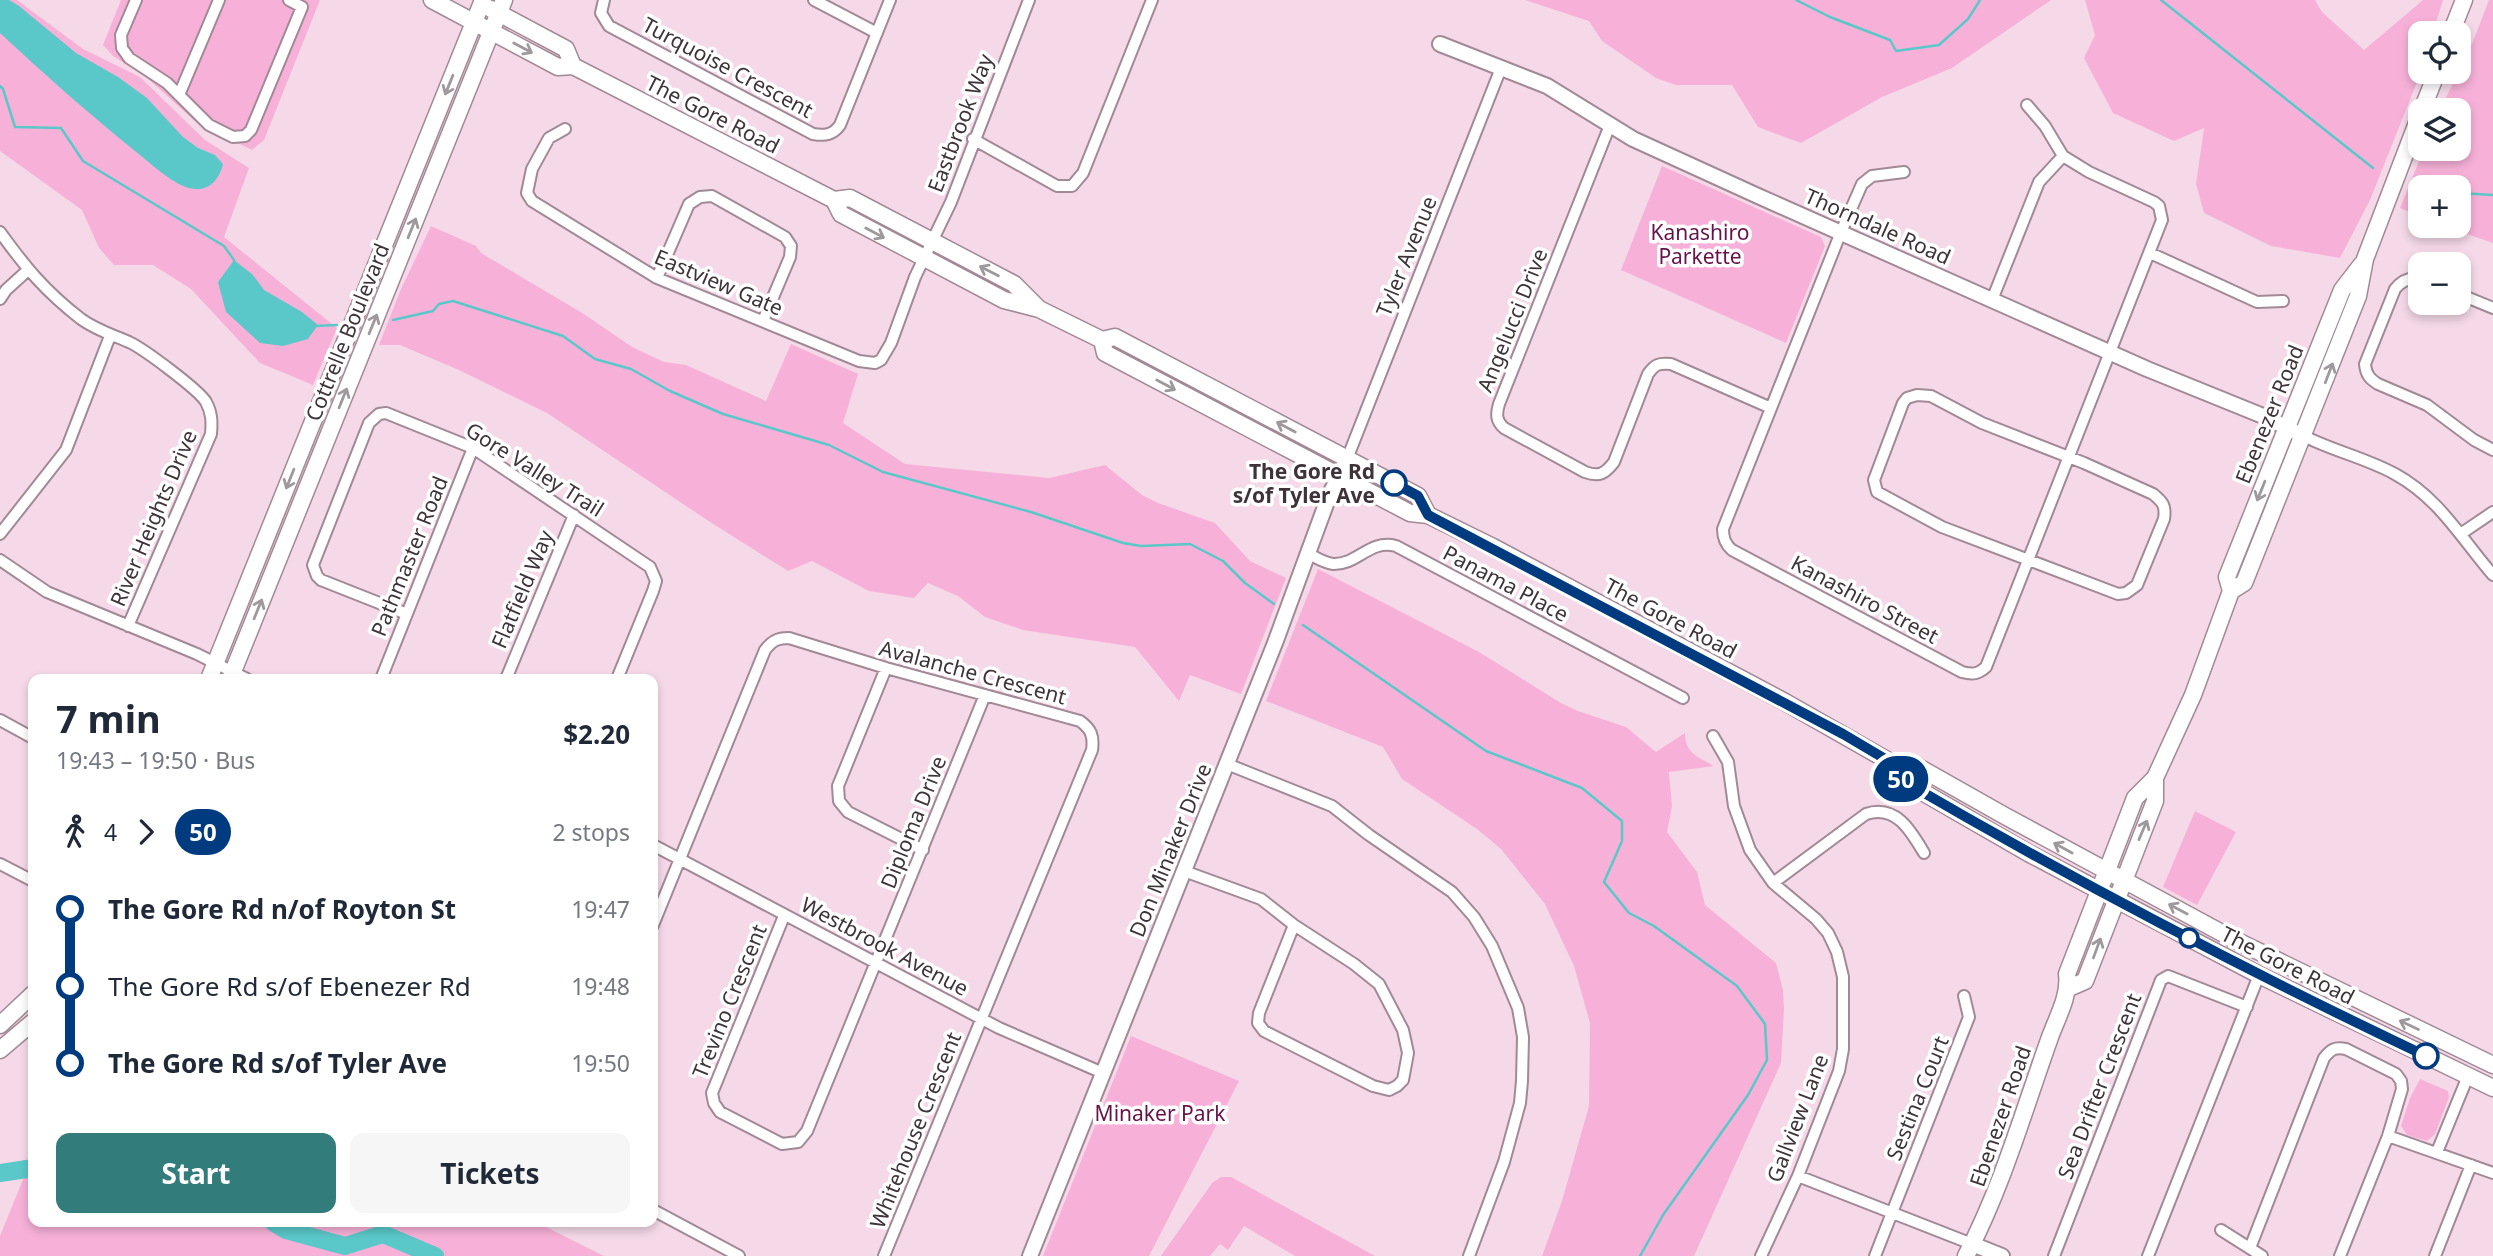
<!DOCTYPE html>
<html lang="en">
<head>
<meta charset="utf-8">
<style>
  :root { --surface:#fff; --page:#f6f6f7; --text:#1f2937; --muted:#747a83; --accent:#337c7c }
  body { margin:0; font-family:"Noto Sans",sans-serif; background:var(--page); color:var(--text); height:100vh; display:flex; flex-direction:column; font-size:26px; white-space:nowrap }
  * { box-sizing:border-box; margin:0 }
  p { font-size:23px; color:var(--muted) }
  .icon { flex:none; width:38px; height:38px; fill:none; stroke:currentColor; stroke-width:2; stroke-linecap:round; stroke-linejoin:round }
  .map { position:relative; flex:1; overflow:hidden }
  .sheet { position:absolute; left:28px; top:674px; width:630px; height:553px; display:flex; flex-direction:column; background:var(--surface); border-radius:14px; box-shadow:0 4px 10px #0003 }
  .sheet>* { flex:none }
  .badge { padding:0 14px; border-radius:23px; font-size:24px; line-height:46px }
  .fabs { position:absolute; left:2408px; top:21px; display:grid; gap:14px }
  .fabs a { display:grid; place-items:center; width:63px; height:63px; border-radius:14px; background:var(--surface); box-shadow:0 4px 10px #0003; font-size:35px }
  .map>.badge { position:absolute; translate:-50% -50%; box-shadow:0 0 0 4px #fff }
  .legs { display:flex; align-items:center; gap:10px; height:77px; padding:0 28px; font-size:23px }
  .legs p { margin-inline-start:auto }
  .summary { display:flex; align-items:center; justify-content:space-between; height:119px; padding:0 28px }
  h1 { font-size:38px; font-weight:700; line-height:52px }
  .primary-button { display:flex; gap:14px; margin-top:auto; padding:14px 28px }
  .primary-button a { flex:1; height:80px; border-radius:14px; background:var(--accent); color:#fff; font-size:28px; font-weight:700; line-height:80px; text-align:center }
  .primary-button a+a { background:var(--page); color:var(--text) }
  ul { padding:0 28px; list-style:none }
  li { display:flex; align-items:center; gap:24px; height:77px; font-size:26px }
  li i { display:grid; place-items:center; width:10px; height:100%; margin:0 9px; background:currentColor }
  li i::after { content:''; width:18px; height:18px; margin:-9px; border:5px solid; border-radius:50%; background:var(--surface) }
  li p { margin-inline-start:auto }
  li:first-child i { background:linear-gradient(#0000 50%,currentColor 0) }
  li:last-child i { background:linear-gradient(currentColor 50%,#0000 0) }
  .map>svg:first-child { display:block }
  .green { fill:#f7b1d8 }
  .water { fill:#5ac8c9 }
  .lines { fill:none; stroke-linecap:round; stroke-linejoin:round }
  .stream { stroke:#5ac8c9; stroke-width:2.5 }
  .river { stroke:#5ac8c9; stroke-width:18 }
  .minor-casing { stroke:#a28996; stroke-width:14 }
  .tertiary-casing { stroke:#a28996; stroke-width:18 }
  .secondary-casing { stroke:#a28996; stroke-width:19 }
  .minor { stroke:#fff; stroke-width:10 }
  .tertiary { stroke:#fff; stroke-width:14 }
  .secondary { stroke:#fff; stroke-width:16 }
  .oneway { stroke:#9e999c }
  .line-1-casing { stroke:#fff; stroke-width:16 }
  .line-1 { stroke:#003b80; stroke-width:10 }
  .stop-1-dot { fill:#fff; stroke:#003b80; stroke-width:3.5 }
  .labels { text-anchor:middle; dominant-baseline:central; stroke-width:7; stroke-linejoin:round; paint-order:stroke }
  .street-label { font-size:21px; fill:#3d3339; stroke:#fff }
  .park-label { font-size:21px; fill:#67134b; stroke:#fff }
  .stop-label { font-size:21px; font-weight:bold; fill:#3d3339; stroke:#fff; text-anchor:end }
</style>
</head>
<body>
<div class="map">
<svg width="2493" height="1256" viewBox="0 0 2493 1256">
  <rect width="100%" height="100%" fill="#f5d9e8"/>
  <path class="green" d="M0,0H17L83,49L140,77L205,140L249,168L224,237L337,328L313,385L260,363L191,289L153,265H114L99,248L82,210L0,151Z
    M121,0H320L264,140L252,150L196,122L146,77L113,56L103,45Z
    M1525,0H2051L1952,68L1882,97L1801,143L1758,127L1732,85H1676L1656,78L1602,41L1589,21Z
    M2085,0H2315L2322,12L2364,50L2423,0H2443L2433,33H2420L2421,72L2370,200L2340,258L2271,246L2204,213L2196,184L2204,128L2174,141L2113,113L2084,58L2095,35Z
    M2489,0H2493V243L2444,226H2459V187H2420V216L2400,208L2424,149H2459V110H2440L2472,44Z
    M1662,166L1821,237L1825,246L1786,343L1621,270Z
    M431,226L476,246L481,253L584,314L632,347L664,362L686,365L766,401L791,344L858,374L843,423L905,464L1049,478L1105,465L1142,495L1158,503L1215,523L1250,561L1286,578L1241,694L1190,675L1179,701L1135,647L1023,630L985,617L958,596L928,583L914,598L869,591L812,561L788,571L707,520L547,413L459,370L400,345H379L401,289Z
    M1318,569L1479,652L1561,703L1578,711L1626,727L1656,752L1685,733C1685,754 1699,757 1714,766L1669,772L1672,806L1667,832L1697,872L1705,905L1776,963L1783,990L1784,1009L1781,1063L1694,1256H1542L1562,1201L1589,1106L1590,1023L1574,966L1545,904L1501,849L1477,829L1402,779L1383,747L1266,701Z
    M2195,811L2236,832L2197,905L2163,887Z
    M1131,1036L1239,1081L1149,1256H1043Z
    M2420,1079L2448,1091L2449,1097L2435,1134L2427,1141L2407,1135L2401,1126L2410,1098Z
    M33,1155V1222H548L546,1227L604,1256H0V1236Z
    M1221,1177H1231L1375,1256H1295L1244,1226L1228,1250L1220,1244L1210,1256H1161L1212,1183Z"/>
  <path class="water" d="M0,0H9L19,6L76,53L118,77L147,98L183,137L198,148L215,155L223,164C219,181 207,193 189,188C171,183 149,162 135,151C88,113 44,74 0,33Z
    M234,260L253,275L264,290L302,312L318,325L308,339L283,346L260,343L226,312L218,282Z"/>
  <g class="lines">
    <path class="stream" d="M1796,0L1830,17L1890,40L1896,51L1939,45L1968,19L1980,0
      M2161,0L2373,168
      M0,86L3,89L15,127L61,128L83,161L224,246L234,260
      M2459,193L2493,195
      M393,320L433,311L439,304L453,301L563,336L595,359L631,369L670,391L723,414L829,445L883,472L1031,512L1123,543L1141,546L1190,544L1223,561L1245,583L1274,604
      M315,326L337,325
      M1303,625L1486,751L1582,788L1622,821V841L1604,882L1629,913L1654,926L1737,986L1765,1024L1767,1060L1748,1095L1663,1215L1640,1256"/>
    <path class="river" d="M0,1173L33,1168
      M273,1222L286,1230L345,1246L383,1234L435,1256"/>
    <defs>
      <path id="minor" d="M136,0L121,35L122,48L129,58L167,83L209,125L233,137L245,136L251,130L302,7L289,0
        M604,0L601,13L609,26L813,134C825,136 833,135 840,125L890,0
        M814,0L877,33
        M179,95L219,0
        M1610,125L1499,404C1496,414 1496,421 1504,428L1585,472C1599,477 1605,474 1614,462L1648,374C1655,364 1659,363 1671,364L1771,408
        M565,129L549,138L532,169L527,193L532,201L657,278L859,361L875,363L881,360L891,343L915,277L951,202L1029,0
        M973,139L1057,186H1072L1083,173L1152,0
        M1904,172L1872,176L1862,184L1841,232L1723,529C1723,538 1725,544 1732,550L1962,672C1973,675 1978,674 1986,667L2162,220L2159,206L2154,202L2089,172L2063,156L2045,126L2027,105
        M0,232C26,268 45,291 81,319C96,330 113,335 129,342C144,349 199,390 206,402C212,413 212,422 211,434L128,626
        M2150,253L2257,302L2283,301
        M657,278L689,204L700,197L712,196L785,237L791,246L790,257L763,321
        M2420,279C2410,277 2402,280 2395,289L2365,364C2366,375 2370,379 2378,384L2427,405L2474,440L2493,450
        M2459,294L2493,308
        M0,299L6,290L28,270
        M1992,300L2039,182L2063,156
        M1917,395L1931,396L1982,423L2084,463L2153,494C2163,502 2166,506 2164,519L2137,585L2126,593L2118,594L1942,527L1877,492L1874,480L1903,403L1907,398Z
        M2304,436C2333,451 2366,458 2395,474C2439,498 2461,538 2493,575
        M1347,459L1501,68
        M2462,533L2493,512
        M0,534L66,450L110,336
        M1307,553C1315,557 1324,563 1333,564C1358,565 1369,539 1396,546L1683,698
        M0,560L47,592L197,654L247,679
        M407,614L321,580L317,576L313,565L369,423L379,414L386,413L473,448L650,567L656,581L653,591L617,679
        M886,668L838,786L839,801L848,812L923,850
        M381,679L473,448
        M506,679L574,515
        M0,720L33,738
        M1713,736L1728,762L1734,806L1750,850L1773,883L1816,919L1828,933L1837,952L1843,977V1049L1839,1071L1798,1176L1761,1256
        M1227,764L1332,806L1369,835L1452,892L1474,917L1492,946L1518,1008L1523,1037L1522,1081L1520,1103L1504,1162L1469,1256
        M653,845L999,1028L1103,1073
        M0,864L33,881
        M1184,871L1261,899L1294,925L1354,964L1379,984L1403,1030L1408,1053L1403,1080L1397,1086L1389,1090L1373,1086L1264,1031L1258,1023L1259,1013L1294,925
        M1773,883L1866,814C1896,804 1911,831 1924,853
        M784,916L712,1093L714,1103L720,1112L782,1144L798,1142L807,1131L985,695
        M653,925L765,650C772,641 777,638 789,638L886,668L1080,721C1091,729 1094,736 1092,750L884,1256
        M2388,1136L2493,1173
        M2437,1152L2468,1076
        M1798,1176L1972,1244
        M653,1210L739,1256
        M2221,1230L2262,1256
        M2250,1248L2324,1058C2331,1049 2335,1047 2346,1049L2396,1074L2401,1081L2402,1089L2388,1136L2340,1256
        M1875,1256L1969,1017L1964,996
        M2054,1256L2161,980L2168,976L2247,1007
        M2148,1256L2259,975
        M2435,1256L2471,1165"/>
      <path id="tertiary" d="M1440,44L1547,86L1633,139L1758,196L2147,369L2268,418L2295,432
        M1972,1244L2002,1256
        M1030,1256L1275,643L1329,496L1347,459"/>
      <path id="secondary" d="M432,0L558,67L573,66L834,200L850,198L1014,284L1039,309
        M491,9L566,49L573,66
        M2451,33L2464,0
        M2422,110L2437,72
        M834,200L841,214L1004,300L1039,309L1102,340L1115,337L1418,496L1428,515
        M1102,340L1105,353L1410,513L1428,515L1493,547L1785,702L1892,763L1913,764L2005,816L2233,939L2493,1065
        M2231,591L2227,577L2342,290L2362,264
        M209,679L483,0
        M230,679L504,0
        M1892,763L1900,779L2030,854L2259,975L2493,1088
        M2069,988L2085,981L2155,801V778
        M0,1025L33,994
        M0,1050L33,1022
        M1966,1256C2002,1187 2023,1113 2049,1040C2056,1019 2070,997 2067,974L2135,798L2155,778L2193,695L2231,591L2244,583L2358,296L2365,259L2420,115"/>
    </defs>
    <use href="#minor" class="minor-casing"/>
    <use href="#tertiary" class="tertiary-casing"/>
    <use href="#secondary" class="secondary-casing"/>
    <use href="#minor" class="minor"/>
    <use href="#tertiary" class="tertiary"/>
    <use href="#secondary" class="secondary"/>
  </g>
  <defs><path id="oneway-shaft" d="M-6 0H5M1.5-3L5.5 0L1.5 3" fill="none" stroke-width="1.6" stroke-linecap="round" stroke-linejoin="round" transform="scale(1.75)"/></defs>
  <g class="oneway">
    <use href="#oneway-shaft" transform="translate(523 48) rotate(28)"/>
    <use href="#oneway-shaft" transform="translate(449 85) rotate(112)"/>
    <use href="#oneway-shaft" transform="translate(412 228) rotate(-68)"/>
    <use href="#oneway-shaft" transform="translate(875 233) rotate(28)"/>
    <use href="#oneway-shaft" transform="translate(989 271) rotate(-153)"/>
    <use href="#oneway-shaft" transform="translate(373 324) rotate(-68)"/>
    <use href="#oneway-shaft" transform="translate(2329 373) rotate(-69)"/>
    <use href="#oneway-shaft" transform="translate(1166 385) rotate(28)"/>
    <use href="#oneway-shaft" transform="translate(343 398) rotate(-68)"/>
    <use href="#oneway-shaft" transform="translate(1286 427) rotate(-152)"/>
    <use href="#oneway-shaft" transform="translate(290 479) rotate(112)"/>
    <use href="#oneway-shaft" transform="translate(2261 491) rotate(112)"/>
    <use href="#oneway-shaft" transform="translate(258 609) rotate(-68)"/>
    <use href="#oneway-shaft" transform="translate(2143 830) rotate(-67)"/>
    <use href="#oneway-shaft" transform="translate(2063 848) rotate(-151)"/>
    <use href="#oneway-shaft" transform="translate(2178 909) rotate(-152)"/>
    <use href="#oneway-shaft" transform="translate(2097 948) rotate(-70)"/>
    <use href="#oneway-shaft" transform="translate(2409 1025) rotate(-155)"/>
  </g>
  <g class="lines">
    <defs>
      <path id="line-1" d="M1394,483L1418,496L1428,515L1843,734L1892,763L1900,779C2071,879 2247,971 2426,1056"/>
    </defs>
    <use href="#line-1" class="line-1-casing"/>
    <use href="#line-1" class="line-1"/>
  </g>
  <g class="stop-1-dot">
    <circle cx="1394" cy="483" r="12"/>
    <circle cx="2189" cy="938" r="9"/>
    <circle cx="2426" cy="1056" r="12"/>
  </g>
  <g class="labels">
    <g class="street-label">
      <text transform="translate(728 67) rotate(28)">Turquoise Crescent</text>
      <text transform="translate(713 114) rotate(27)">The Gore Road</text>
      <text transform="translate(960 123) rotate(-69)">Eastbrook Way</text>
      <text transform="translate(1878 226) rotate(24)">Thorndale Road</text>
      <text transform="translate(1406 256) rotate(-68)">Tyler Avenue</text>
      <text transform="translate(719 282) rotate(23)">Eastview Gate</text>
      <text transform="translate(1512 320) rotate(-68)">Angelucci Drive</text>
      <text transform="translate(347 332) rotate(-68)">Cottrelle Boulevard</text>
      <text transform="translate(2269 414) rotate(-68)">Ebenezer Road</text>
      <text transform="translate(535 469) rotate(32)">Gore Valley Trail</text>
      <text transform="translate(153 518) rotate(-67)">River Heights Drive</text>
      <text transform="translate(409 556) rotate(-68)">Pathmaster Road</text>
      <text transform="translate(1506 583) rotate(28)">Panama Place</text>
      <text transform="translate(522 589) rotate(-67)">Flatfield Way</text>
      <text transform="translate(1865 599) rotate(28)">Kanashiro Street</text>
      <text transform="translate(1671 618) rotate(28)">The Gore Road</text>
      <text transform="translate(973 672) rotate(15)">Avalanche Crescent</text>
      <text transform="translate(913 822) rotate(-68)">Diploma Drive</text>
      <text transform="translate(1170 850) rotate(-68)">Don Minaker Drive</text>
      <text transform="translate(885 946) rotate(28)">Westbrook Avenue</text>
      <text transform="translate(2288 965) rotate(27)">The Gore Road</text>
      <text transform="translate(729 1001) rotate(-68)">Trevino Crescent</text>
      <text transform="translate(2099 1086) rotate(-69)">Sea Drifter Crescent</text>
      <text transform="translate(1917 1098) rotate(-68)">Sestina Court</text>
      <text transform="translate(2000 1116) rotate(-71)">Ebenezer Road</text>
      <text transform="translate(1797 1118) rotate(-69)">Gallview Lane</text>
      <text transform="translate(915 1130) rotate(-68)">Whitehouse Crescent</text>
    </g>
    <g class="park-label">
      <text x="1700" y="232">Kanashiro<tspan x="1700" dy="24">Parkette</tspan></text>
      <text x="1160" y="1113">Minaker Park</text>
    </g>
    <g class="stop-label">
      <text x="1375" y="471">The Gore Rd<tspan x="1375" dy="24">s/of Tyler Ave</tspan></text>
    </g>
  </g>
</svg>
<div class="fabs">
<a><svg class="icon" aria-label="locate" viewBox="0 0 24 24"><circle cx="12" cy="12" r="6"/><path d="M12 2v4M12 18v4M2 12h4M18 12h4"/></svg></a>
<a><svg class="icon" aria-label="layers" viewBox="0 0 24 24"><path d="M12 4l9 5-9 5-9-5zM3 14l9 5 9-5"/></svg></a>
<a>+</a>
<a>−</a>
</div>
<b class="badge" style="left:1901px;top:779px;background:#003b80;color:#fff">50</b>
<section class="sheet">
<div class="summary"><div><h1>7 min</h1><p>19:43 – 19:50 · Bus</p></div><b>$2.20</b></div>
<div class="legs"><svg class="icon" aria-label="walk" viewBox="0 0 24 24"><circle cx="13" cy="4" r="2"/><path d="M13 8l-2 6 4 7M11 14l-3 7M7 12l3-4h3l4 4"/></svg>4<svg class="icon" aria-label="forward" viewBox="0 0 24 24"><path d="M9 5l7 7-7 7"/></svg><b class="badge" style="background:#003b80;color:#fff">50</b><p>2 stops</p></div>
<ul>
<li><i style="color:#003b80"></i><b>The Gore Rd n/of Royton St</b><p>19:47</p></li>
<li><i style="color:#003b80"></i><span>The Gore Rd s/of Ebenezer Rd</span><p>19:48</p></li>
<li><i style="color:#003b80"></i><b>The Gore Rd s/of Tyler Ave</b><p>19:50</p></li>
</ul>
<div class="primary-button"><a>Start</a><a>Tickets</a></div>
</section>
</div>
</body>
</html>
